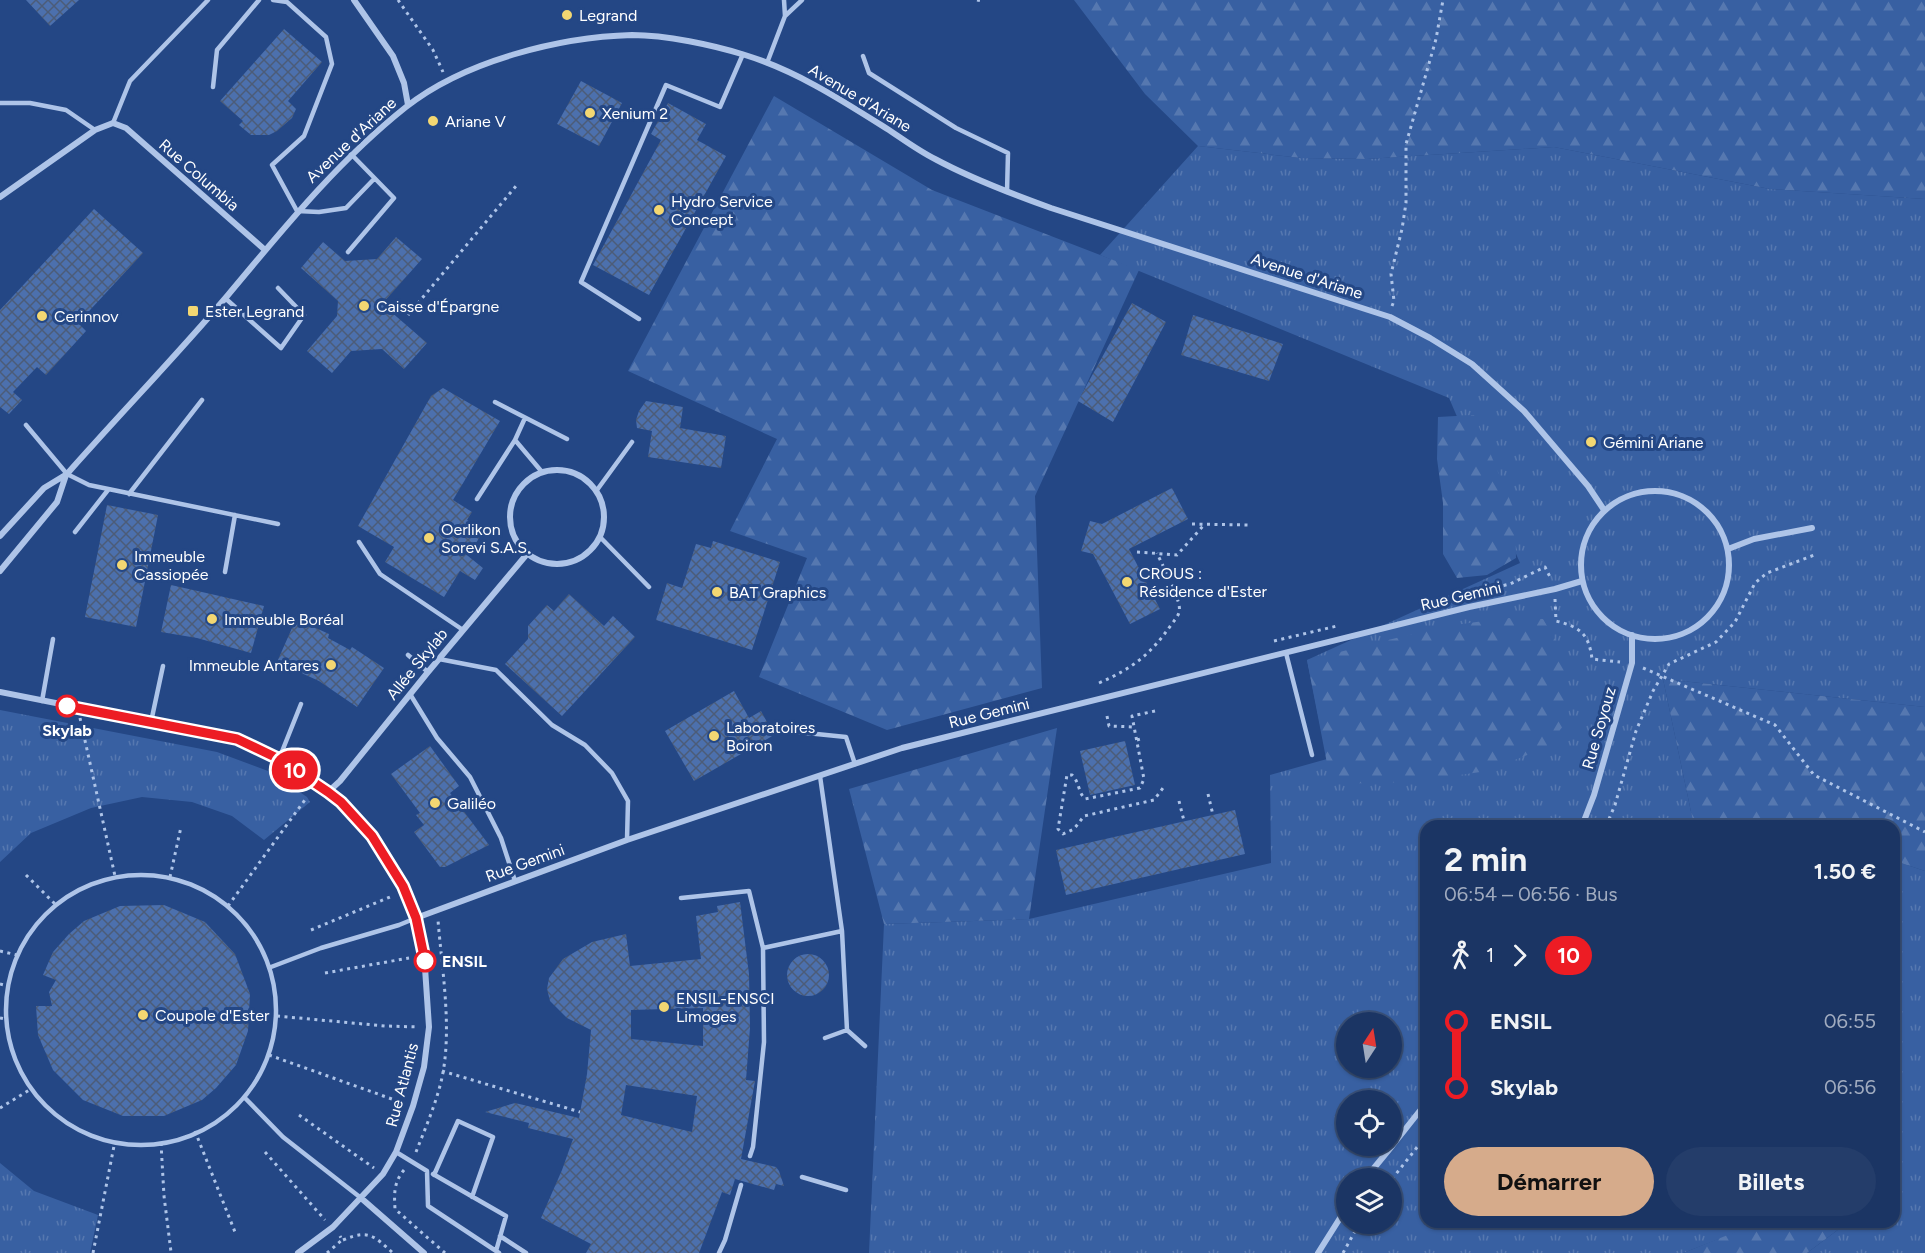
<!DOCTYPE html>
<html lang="fr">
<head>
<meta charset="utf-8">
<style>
  :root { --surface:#1b3564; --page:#243d6a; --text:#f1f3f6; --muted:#a0abbf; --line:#395078; --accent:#d6ab8b }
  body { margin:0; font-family:Figtree,sans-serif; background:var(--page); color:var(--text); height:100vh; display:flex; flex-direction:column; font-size:22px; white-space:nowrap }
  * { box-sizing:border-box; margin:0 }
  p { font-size:20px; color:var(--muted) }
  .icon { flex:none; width:33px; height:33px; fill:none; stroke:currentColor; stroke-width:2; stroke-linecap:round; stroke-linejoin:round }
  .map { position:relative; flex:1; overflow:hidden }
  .drawer { position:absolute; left:1420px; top:820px; width:480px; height:408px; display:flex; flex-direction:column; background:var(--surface); border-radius:18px; box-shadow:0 2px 4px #0004,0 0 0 2px var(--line) }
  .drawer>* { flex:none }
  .badge { padding:0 12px; border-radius:20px; font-size:21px; line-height:39px }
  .needle { width:39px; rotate:12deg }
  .controls { position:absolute; left:1336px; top:1012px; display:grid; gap:12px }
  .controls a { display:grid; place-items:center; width:66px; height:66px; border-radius:50%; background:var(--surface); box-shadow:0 2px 4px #0004,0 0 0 2px var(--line); font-size:30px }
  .map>.badge { position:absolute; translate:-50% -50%; box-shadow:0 0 0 3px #fff }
  .legs { display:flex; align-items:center; gap:9px; height:66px; padding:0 24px; font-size:20px }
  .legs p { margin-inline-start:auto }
  .summary { display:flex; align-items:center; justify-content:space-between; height:102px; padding:0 24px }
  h1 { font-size:33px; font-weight:700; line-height:45px }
  .cta { display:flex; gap:12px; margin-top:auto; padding:12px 24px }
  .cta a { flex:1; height:69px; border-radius:36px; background:var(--accent); color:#111; font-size:24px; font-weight:700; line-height:69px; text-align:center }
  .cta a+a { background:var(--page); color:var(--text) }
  ul { padding:0 24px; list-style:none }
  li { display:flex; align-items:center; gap:21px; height:66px; font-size:22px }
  li i { display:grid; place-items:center; width:9px; height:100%; margin:0 8px; background:currentColor }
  li i::after { content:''; width:15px; height:15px; margin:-8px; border:4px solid; border-radius:50%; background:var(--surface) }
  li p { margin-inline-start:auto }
  li:first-child i { background:linear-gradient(#0000 50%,currentColor 0) }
  li:last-child i { background:linear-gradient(currentColor 50%,#0000 0) }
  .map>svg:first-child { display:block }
  .grass { fill:url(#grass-tufts); fill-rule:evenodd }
  .forest { fill:url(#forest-firs) }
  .building { fill:url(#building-cross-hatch); fill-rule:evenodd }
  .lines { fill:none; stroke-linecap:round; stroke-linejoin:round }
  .path { stroke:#aec4e8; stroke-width:3; stroke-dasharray:3 4.5; stroke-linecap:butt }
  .service { stroke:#aec4e8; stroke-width:4.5 }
  .minor { stroke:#aec4e8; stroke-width:6 }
  .line-1-casing { stroke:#fff; stroke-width:14 }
  .line-1 { stroke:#ed1c24; stroke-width:9 }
  .poi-dot { fill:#f3d772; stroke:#244785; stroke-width:2 }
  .stop-1-dot { fill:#fff; stroke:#ed1c24; stroke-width:3 }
  .labels { text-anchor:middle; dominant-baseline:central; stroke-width:6; stroke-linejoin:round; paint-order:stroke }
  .poi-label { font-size:16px; fill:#fff; stroke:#244785; text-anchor:start }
  .street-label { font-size:16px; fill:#fff; stroke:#244785 }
  .stop-label { font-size:16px; font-weight:bold; fill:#fff; stroke:#244785 }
</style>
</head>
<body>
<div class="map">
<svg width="1925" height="1253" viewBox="0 0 1925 1253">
  <defs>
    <pattern id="grass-tufts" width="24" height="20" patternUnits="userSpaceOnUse" patternTransform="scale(1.5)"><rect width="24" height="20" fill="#3860a2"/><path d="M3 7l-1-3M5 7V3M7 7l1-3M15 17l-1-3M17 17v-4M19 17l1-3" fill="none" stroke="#5678b0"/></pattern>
    <pattern id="forest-firs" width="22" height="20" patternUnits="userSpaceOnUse" patternTransform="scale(1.5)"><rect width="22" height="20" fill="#3860a2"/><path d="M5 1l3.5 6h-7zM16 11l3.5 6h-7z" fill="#5678b0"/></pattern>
    <pattern id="building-cross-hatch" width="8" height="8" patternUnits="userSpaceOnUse" patternTransform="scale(1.5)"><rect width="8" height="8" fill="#4c70ad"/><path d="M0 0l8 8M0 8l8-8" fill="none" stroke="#4c5c78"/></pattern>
  </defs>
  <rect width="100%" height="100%" fill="#244785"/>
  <path class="grass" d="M1198,146L1301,158L1367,159L1554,147L1770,189L1925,199V707L1663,679L1694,826H1426V1222L1760,1223L1683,1253H869L884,924L1029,919L1271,863L1270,775L1327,759L1307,660L1520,563L1449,398L1100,255ZM1347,1023H1392V1068H1347ZM1347,1101H1392V1146H1347ZM1347,1179H1392V1224H1347Z
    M0,710L217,752L268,771L307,797L310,802L264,840L232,816L192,802L142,797L91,808L31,833L0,862Z
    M1895,861L1925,871V1253H1807L1847,1223L1894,1222Z
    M0,1163L34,1191L98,1215L90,1253H0Z"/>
  <path class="forest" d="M1074,0H1925V199L1770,189L1554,147L1367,159L1301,158L1198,146L1145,94Z
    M774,96L932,190L1139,270L1035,496L1042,688L887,730L759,677L807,558L730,531L777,439L628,371Z
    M1474,415L1515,512L1516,558L1487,575L1457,578L1443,554V503L1437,459L1438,417Z
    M1505,618L1543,619L1565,656L1569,719L1545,748L1487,771L1412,782L1331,784L1307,660L1441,627Z
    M1663,679L1925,707V871L1895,861L1894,826H1694Z
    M1057,728L1029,919L884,924L849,789Z
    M1760,1222H1847V1223L1807,1253H1683Z"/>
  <path class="building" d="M26,0H79L50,26Z
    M284,29L322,62L288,101L296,109L292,118L277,131L269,135H251L239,125L243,121L220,101Z
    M581,81L622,103L599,146L557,124Z
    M668,103L706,124L697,140L726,156L649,295L593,265L661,140L651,134Z
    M94,209L143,253L78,323L86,331L46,375L37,367L13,392L22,400L9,414L0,407V310Z
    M396,237L422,259L382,304L427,343L404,369L382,349L351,351L332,373L307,351L337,316L338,301L301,268L323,242L345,261L377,259Z
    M1132,303L1166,322L1113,422L1078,401Z
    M1193,315L1283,344L1269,381L1181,355Z
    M443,388L500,421L453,500L472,512L467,520L484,530L468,556L483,568L475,580L460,571L444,597L385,562L394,547L358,526L431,396Z
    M646,401L683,407L680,428L726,436L721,468L648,457L652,431L637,428L636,420L639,411Z
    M1172,488L1188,519L1129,549L1160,609L1130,624L1093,554L1081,551L1090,521L1102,524Z
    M107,505L158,515L136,627L85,617Z
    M713,541L780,562L752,650L656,620L667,583L682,588L696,544L711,548Z
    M171,585L264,606L251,653L197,638L161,632Z
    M569,594L604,626L613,616L635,637L562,716L505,664L528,639V626L547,605L554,611Z
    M296,619L329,634L328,638L350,650L352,647L384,668L357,707L319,681L277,662Z
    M734,691L749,718L761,711L774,735L694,781L665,731Z
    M1125,741L1135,785L1090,795L1080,751Z
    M430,746L459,786L450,793L489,845L445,867H440L414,832L424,825L416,815L420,813L391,774Z
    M1235,810L1245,854L1066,895L1056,850Z
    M740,902L749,974L750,1028L746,1080L755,1081L741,1159L776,1167L779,1171L784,1186L776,1184L774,1190L735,1179L730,1195L722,1192L699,1253H586L591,1244L541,1218L562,1170L573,1139L528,1128L529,1123L485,1112L515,1103L579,1118L587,1074L591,1030L567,1018L550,1001L547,989L549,978L563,959L592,942L626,934L630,966L701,959L696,916L718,912L717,906ZM703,1008V1046L631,1039V1010ZM626,1085L697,1096L692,1132L621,1115Z
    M164,905L205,922L235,954L250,994L248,1031L236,1065L216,1088L202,1100L164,1116H123L83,1100L53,1070L38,1035L36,1006H52L49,992L56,980L43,975L53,952L69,934L84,921L120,906Z
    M787 975a21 21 0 1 1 42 0a21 21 0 1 1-42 0Z"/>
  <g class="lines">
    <path class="path" d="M398,0L433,50L443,72
      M977,0L982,1
      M1392,306L1394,301L1391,274L1402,229L1406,203V144L1436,39L1443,0
      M408,315L516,186
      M1192,524L1251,525
      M1137,552L1177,555L1204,525
      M1489,589L1510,584L1545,567L1551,579
      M1555,599L1556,621C1580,627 1589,634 1592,659L1620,662
      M1274,641L1337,626
      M1643,668L1775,725L1814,775L1925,832
      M1099,683C1133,668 1150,655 1171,625C1176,618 1181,614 1179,605C1175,587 1164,569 1157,553
      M1155,711L1132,716L1144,779L1140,788L1085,799C1078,792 1079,781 1072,775H1067L1058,829L1063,834L1074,829L1084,816L1154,800L1163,788
      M1107,716L1109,726L1134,727
      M80,718L115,876
      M1137,740L1144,738
      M1208,794L1213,815
      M1179,801L1184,821
      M1606,826L1615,805L1636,731L1653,691L1669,664L1716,642L1735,622L1755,583L1767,573L1817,554
      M26,875L57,906
      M170,877L181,827
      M228,906L307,797
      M311,930L390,897
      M0,951L17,955
      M325,973L409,958
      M0,984L8,986
      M277,1016L385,1026L419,1027
      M0,1018L5,1019
      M269,1055L403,1103
      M442,1071L580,1112
      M0,1108L31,1089
      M299,1115L374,1168
      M195,1131L235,1232
      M161,1143L164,1196L171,1252
      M265,1152L325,1220
      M416,1152C425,1129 435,1106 441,1082C453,1032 442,971 438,920
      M404,1170C394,1182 394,1193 395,1209L445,1253
      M1392,1179L1426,1136
      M343,1240C369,1229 374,1236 393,1253
      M93,1253L114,1146
      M327,1253L342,1240L340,1236
      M1343,1253L1359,1224"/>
    <path class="service" d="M273,0L287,2L326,37L332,64L304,136L272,165L297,211L319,212L346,208L374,179
      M785,16L802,0
      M863,56L869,73L956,128L1008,153L1007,192
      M767,63L785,16L784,0
      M213,87L217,50L259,0
      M0,103H30L66,110L95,130
      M113,123L130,81L208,0
      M348,252L394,198L351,154
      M225,298L281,348L304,315L278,288
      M639,319L581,282L666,85L720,107L743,54
      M495,402L567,439
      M525,418L515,440L542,472
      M26,425L67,474L89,485L278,524
      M597,490L632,442
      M129,494L202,400
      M477,499L515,440
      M75,532L108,490
      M601,538L649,587
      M359,542L380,574L463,630
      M225,572L235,515
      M1286,653L1312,755
      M408,655L428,672
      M439,659L496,670L552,725L585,745L612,773L628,801L627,840
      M410,694L437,738L470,777L501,838L515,881
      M42,701L53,639
      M151,722L163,666
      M787,731L846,737L855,764
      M279,759L301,704
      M820,776L842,931L847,1030L865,1046
      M6 1010a135 135 0 1 1 270 0a135 135 0 1 1-270 0Z
      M681,898L749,891L763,948
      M271,967L321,948L399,925L416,918
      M825,1038L847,1030
      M246,1099L283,1137L361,1198
      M396,1152L427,1171L428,1206L499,1253
      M750,1156L753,1147L764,1042L763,948L842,931
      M433,1174L506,1216L496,1251
      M434,1175L458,1121L493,1137L472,1197
      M802,1177L846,1190
      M500,1236L526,1253
      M719,1253L725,1240L741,1185"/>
    <path class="minor" d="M354,0L393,56L404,83L408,105
      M0,197L95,130L113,123L126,128L265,250
      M510 517a47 47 0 1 1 94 0a47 47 0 1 1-94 0Z
      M1581 565a74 74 0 1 1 148 0a74 74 0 1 1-148 0Z
      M0,536L44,488L67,474C120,414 176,356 228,295C284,228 338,161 406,107C464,61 559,37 632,35C666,35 713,45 745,55C797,71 843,101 889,130C904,140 919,151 935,159C972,179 1012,194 1051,208L1390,317L1430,338L1472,364L1524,411L1588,486L1604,510
      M1728,549L1754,539L1812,528
      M0,571L57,502L66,475
      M0,692L237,739L279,759L341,802L372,836L403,886L416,918L424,953L429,1027L424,1067L413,1106L396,1152L383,1174L333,1227L298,1253
      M328,792L340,781L428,672L527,554
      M1582,826L1594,795L1632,663V635
      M416,918L627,840L902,748L1469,607L1555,589L1582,581
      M1392,1146L1426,1103
      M1365,1179L1392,1146
      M361,1198L424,1253
      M1318,1253L1347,1207"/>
  </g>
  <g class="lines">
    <defs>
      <path id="line-1" d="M67,706L237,739L279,759L328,792L341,802L372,836L403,886L416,918L425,961"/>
    </defs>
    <use href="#line-1" class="line-1-casing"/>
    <use href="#line-1" class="line-1"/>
  </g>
  <g class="poi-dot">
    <circle cx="567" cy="15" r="6"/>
    <circle cx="590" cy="113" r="6"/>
    <circle cx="433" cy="121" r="6"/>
    <circle cx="659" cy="210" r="6"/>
    <circle cx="364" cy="306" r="6"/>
    <rect x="187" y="305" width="12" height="12" rx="3"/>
    <circle cx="42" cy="316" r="6"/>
    <circle cx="1591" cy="442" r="6"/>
    <circle cx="429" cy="538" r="6"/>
    <circle cx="122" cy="565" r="6"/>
    <circle cx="1127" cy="582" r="6"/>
    <circle cx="717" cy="592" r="6"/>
    <circle cx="212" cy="619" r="6"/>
    <circle cx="331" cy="665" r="6"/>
    <circle cx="714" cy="736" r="6"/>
    <circle cx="435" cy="803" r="6"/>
    <circle cx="664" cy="1007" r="6"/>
    <circle cx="143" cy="1015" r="6"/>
  </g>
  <g class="stop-1-dot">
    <circle cx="67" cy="706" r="10"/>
    <circle cx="425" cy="961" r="10"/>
  </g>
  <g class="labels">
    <g class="poi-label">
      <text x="579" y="15">Legrand</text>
      <text x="602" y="113">Xenium 2</text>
      <text x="445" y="121">Ariane V</text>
      <text x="671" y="201">Hydro Service<tspan x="671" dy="18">Concept</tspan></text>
      <text x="376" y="306">Caisse d'Épargne</text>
      <text x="205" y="311">Ester Legrand</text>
      <text x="54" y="316">Cerinnov</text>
      <text x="1603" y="442">Gémini Ariane</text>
      <text x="441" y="529">Oerlikon<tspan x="441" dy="18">Sorevi S.A.S.</tspan></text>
      <text x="134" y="556">Immeuble<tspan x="134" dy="18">Cassiopée</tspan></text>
      <text x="1139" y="573">CROUS :<tspan x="1139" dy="18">Résidence d'Ester</tspan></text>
      <text x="729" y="592">BAT Graphics</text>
      <text x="224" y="619">Immeuble Boréal</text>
      <text x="319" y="665" text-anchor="end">Immeuble Antares</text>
      <text x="726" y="727">Laboratoires<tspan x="726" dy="18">Boiron</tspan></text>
      <text x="447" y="803">Galiléo</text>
      <text x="676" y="998">ENSIL-ENSCI<tspan x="676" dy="18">Limoges</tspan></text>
      <text x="155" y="1015">Coupole d'Ester</text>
    </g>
    <g class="street-label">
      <text transform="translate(860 98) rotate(31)">Avenue d'Ariane</text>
      <text transform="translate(351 140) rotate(-43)">Avenue d'Ariane</text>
      <text transform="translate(199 175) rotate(41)">Rue Columbia</text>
      <text transform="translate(1307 276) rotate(18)">Avenue d'Ariane</text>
      <text transform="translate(1461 596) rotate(-13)">Rue Gemini</text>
      <text transform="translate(417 664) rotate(-51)">Allée Skylab</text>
      <text transform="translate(989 713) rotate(-14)">Rue Gemini</text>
      <text transform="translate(1599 728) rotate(-74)">Rue Soyouz</text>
      <text transform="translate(525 863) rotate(-20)">Rue Gemini</text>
      <text transform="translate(402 1085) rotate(-75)">Rue Atlantis</text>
    </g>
    <g class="stop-label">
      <text x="67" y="730">Skylab</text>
      <text x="442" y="961" text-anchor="start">ENSIL</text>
    </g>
  </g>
</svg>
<div class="controls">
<a><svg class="needle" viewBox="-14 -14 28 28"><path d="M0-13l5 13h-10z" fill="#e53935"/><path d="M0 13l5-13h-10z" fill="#a0abbf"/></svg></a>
<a><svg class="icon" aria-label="locate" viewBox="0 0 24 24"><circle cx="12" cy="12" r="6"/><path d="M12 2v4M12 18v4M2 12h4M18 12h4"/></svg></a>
<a><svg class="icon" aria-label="layers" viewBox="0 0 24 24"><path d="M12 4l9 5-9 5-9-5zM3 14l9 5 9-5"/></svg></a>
</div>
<b class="badge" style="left:295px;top:770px;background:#ed1c24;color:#fff">10</b>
<section class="drawer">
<div class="summary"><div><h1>2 min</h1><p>06:54 – 06:56 · Bus</p></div><b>1.50 €</b></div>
<div class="legs"><svg class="icon" aria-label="walk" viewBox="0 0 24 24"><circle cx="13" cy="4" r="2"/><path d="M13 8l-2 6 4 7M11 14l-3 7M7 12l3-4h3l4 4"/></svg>1<svg class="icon" aria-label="forward" viewBox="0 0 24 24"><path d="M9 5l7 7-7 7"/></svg><b class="badge" style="background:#ed1c24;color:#fff">10</b></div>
<ul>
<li><i style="color:#ed1c24"></i><b>ENSIL</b><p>06:55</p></li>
<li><i style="color:#ed1c24"></i><b>Skylab</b><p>06:56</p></li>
</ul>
<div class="cta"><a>Démarrer</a><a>Billets</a></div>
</section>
</div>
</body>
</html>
